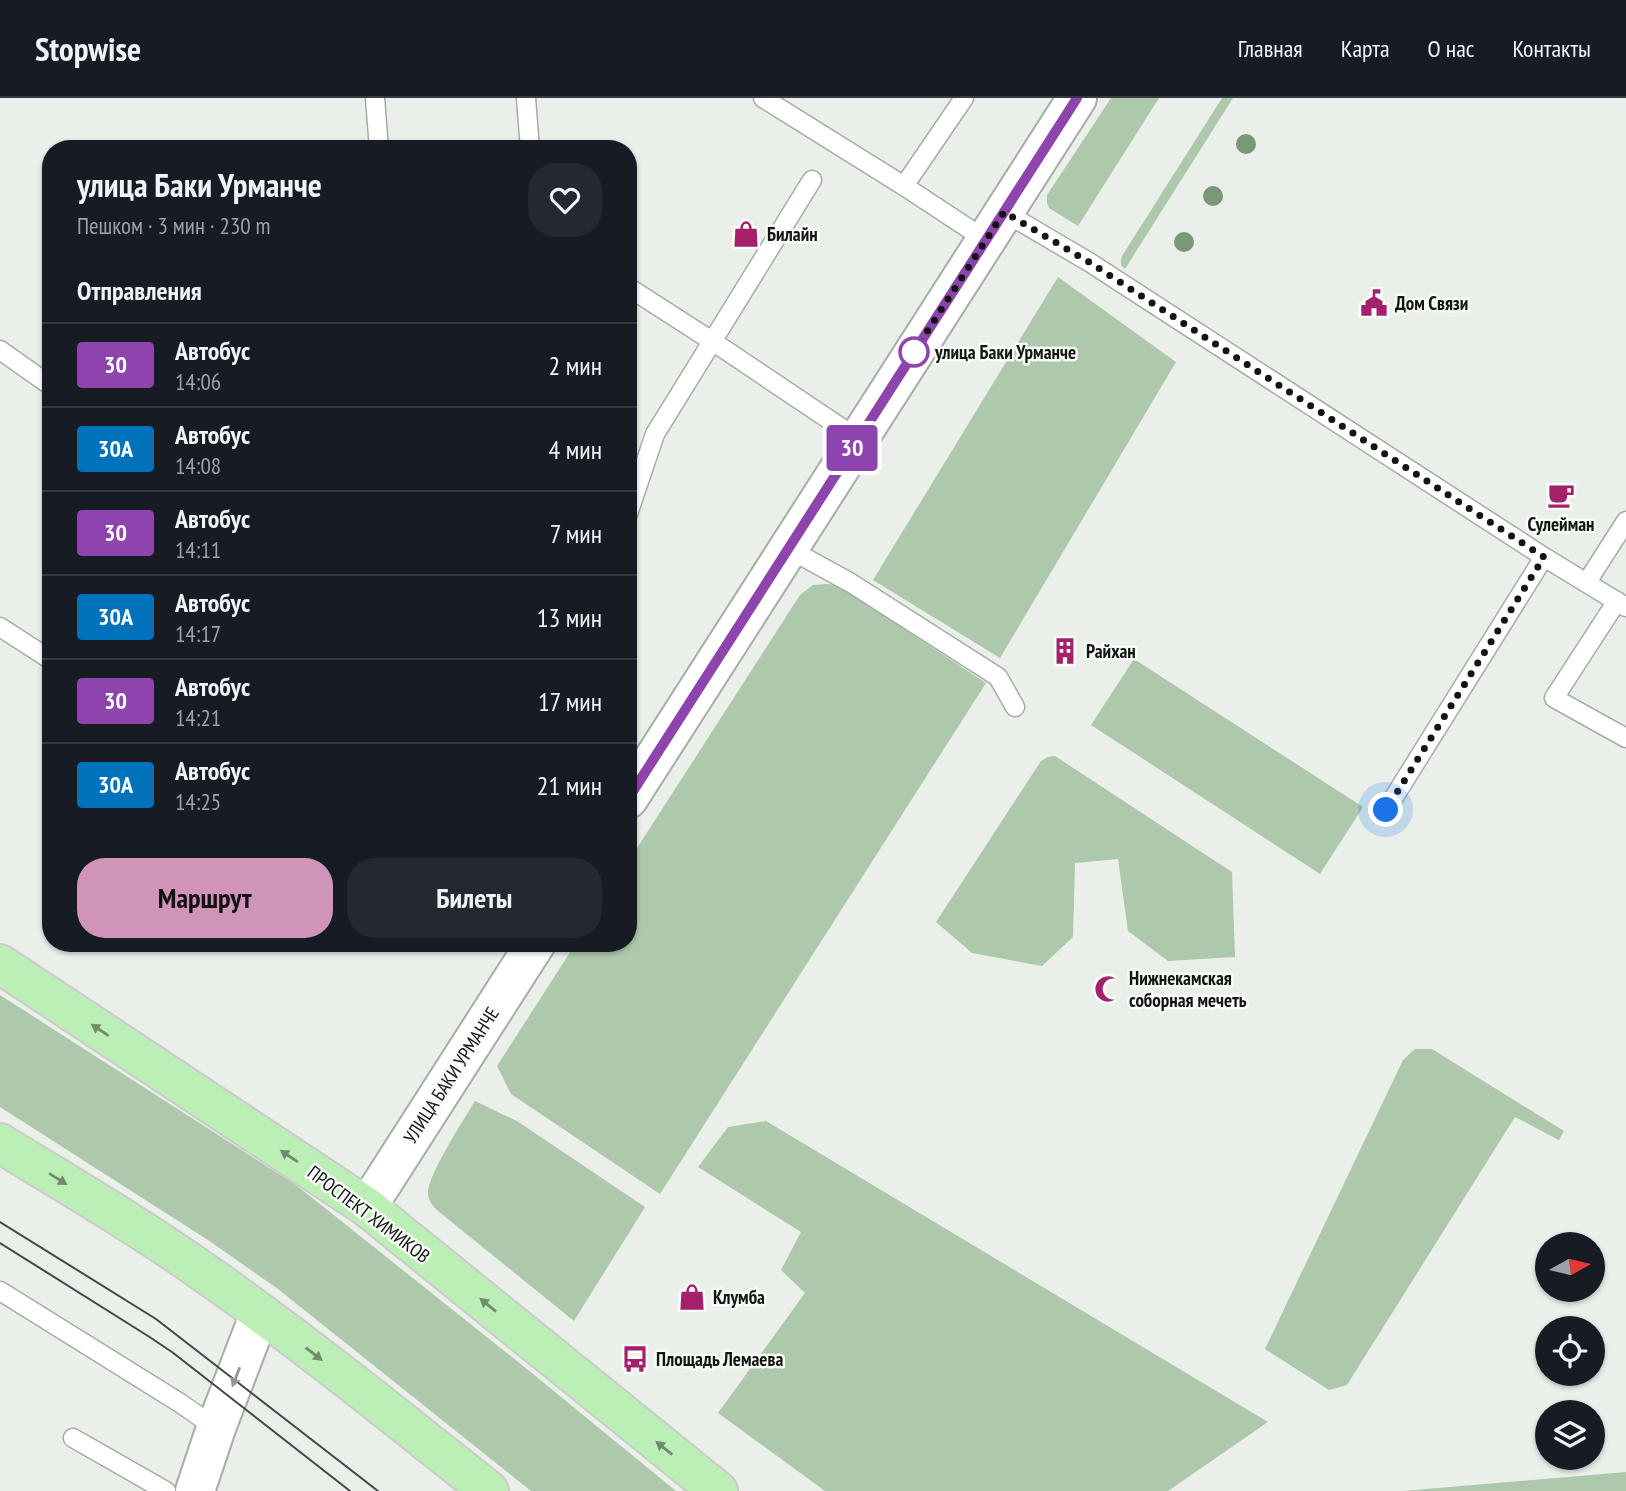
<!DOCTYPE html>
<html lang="ru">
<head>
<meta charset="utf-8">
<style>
  :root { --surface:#171b24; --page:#242831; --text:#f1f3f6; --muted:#9ea1a6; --line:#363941; --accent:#cf94b7 }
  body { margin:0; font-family:"PT Sans Narrow",sans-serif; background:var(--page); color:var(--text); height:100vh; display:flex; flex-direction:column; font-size:26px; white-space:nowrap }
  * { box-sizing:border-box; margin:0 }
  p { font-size:23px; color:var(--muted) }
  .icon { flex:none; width:38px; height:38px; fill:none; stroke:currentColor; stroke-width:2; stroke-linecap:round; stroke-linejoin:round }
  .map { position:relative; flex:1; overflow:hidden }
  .drawer { position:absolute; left:42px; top:42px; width:595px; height:812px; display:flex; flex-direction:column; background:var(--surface); border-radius:28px; box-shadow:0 2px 5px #0004 }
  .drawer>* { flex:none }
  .badge { padding:0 14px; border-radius:5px; font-size:24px; line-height:46px }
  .needle { width:46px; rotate:82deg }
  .fabs { position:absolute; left:1535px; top:1134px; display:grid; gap:14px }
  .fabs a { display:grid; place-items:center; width:70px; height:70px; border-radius:50%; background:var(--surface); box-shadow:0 2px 5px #0004; font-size:35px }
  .you { position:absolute; width:35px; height:35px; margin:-18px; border:5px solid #fff; border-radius:50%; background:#1a73e8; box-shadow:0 0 0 10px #1a73e833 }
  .map>.badge { position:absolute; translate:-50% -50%; box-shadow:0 0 0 4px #fff }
  h2 { padding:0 35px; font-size:26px; line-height:63px }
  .round { display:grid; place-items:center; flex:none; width:74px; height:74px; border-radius:28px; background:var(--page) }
  .summary { display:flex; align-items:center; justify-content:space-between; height:119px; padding:0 35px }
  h1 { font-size:33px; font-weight:700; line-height:52px }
  .primary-button { display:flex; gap:14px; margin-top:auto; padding:14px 35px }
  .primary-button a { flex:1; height:80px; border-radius:28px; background:var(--accent); color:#111; font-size:28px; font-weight:700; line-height:80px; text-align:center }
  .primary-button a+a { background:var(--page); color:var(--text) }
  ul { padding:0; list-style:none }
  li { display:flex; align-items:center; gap:21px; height:84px; padding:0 35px; border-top:2px solid var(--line) }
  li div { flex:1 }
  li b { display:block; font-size:26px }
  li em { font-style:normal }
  li .badge { min-width:77px; font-weight:700; text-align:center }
  header { display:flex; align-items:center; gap:42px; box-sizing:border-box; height:98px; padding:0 35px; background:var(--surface); border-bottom:2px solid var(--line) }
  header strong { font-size:33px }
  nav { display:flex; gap:38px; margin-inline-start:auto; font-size:24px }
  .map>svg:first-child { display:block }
  .green { fill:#aec8ab }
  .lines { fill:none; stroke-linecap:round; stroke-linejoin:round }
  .service-casing { stroke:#a7aca7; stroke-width:21 }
  .tertiary-casing { stroke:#a7aca7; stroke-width:42 }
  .primary-casing { stroke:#cbcbcb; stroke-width:42 }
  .service { stroke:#fff; stroke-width:18 }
  .tertiary { stroke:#fff; stroke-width:38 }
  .primary { stroke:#bcefb6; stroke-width:38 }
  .tram { stroke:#454745; stroke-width:2 }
  .tree { fill:#7a9778 }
  .oneway { fill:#708c6d }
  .oneway2 { fill:#959595 }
  .line-casing { stroke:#fff; stroke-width:16 }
  .line { stroke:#8e44ad; stroke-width:10 }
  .walk { stroke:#131413; stroke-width:7; stroke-dasharray:0 12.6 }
  .stop-dot { fill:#fff; stroke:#8e44ad; stroke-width:3.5 }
  .labels { text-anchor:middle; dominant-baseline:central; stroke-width:5; stroke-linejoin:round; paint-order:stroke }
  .poi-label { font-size:19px; font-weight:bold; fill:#131413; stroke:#f7fcf7; text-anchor:start }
  .stop-label { font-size:19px; font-weight:bold; fill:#131413; stroke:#f7fcf7; text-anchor:start }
  .street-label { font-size:19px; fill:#131413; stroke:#f7fcf7 }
</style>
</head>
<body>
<header>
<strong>Stopwise</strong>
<nav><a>Главная</a><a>Карта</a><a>О нас</a><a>Контакты</a></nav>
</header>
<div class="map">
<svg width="1626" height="1393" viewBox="0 0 1626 1393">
  <rect width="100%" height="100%" fill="#eaefea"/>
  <path class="green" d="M1111,0H1159L1078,128L1049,110L1047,105V97Z
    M1222,0H1233L1125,171C1120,167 1120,164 1122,158Z
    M1058,179L1176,264L1000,560L873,482Z
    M827,486L837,487L986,585L660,1096L511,996L497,968L576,845H628V764L800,497L813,487Z
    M1134,561L1363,709L1320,776L1091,627Z
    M1055,658L1232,774L1235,859L1168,863L1128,833L1118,761L1075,765L1073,839L1042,868L972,855L936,824L1041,663L1048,659Z
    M0,897L296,1087L522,1267L676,1393H531L278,1191L208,1142L0,1009Z
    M1415,951H1432L1564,1033L1559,1042L1515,1019L1347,1287L1329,1292L1265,1251L1403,962Z
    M475,1003L517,1023L645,1109L574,1223L438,1113C433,1108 428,1103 428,1094C428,1077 464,1021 475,1003Z
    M766,1023L1268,1324L1168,1393H825L718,1315L805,1195L781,1172L801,1134L698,1069L728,1029Z
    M1626,1374V1393H1403Z"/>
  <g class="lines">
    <defs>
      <path id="service" d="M375,0L379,51
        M526,0L530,51
        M763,0L904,88
        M964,0L904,88L986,142
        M1004,114L1089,164L1544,459L1626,509
        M628,189L712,243L858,341
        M0,252L51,288
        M628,416L655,336L812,82
        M789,451L851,485L998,579L1015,609
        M1587,484L1626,423
        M1617,503L1554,600L1626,640
        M0,529L51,562
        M1386,712L1544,459
        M0,1193L180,1305L216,1330
        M73,1340L166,1393"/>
      <path id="tertiary" d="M628,701L1077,0
        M367,1109L536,845
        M195,1393L216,1330L260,1215"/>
      <path id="primary" d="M0,866L367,1109L718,1393
        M0,1045C68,1087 137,1127 202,1173C301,1242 395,1318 489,1393"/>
    </defs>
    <use href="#service" class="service-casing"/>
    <use href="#tertiary" class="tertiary-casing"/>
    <use href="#primary" class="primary-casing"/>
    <use href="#service" class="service"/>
    <use href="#tertiary" class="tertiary"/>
    <use href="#primary" class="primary"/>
    <path class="tram" d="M0,1124L156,1221L378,1393
      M0,1145L148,1238L172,1254L350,1393"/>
  </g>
  <g class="tree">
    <circle cx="1246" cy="46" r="10"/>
    <circle cx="1213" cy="98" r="10"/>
    <circle cx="1184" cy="144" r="10"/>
  </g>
  <defs><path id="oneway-solid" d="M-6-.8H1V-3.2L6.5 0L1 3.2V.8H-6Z" transform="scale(1.75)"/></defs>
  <g class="oneway">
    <use href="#oneway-solid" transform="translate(100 932) rotate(-146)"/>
    <use href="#oneway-solid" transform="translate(289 1058) rotate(-146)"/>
    <use href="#oneway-solid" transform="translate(58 1081) rotate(32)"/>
    <use href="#oneway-solid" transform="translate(488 1207) rotate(-141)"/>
    <use href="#oneway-solid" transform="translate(314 1256) rotate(38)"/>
    <use href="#oneway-solid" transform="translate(664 1350) rotate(-141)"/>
  </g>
  <use class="oneway2" href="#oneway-solid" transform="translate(236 1279) rotate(111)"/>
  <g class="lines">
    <defs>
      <path id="line" d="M628,701L1077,0"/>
    </defs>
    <use href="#line" class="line-casing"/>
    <use href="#line" class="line"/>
    <path class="walk" d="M914,254L1004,114L1089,164L1544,459L1386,712"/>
  </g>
  <defs>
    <symbol id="shop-bare" viewBox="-9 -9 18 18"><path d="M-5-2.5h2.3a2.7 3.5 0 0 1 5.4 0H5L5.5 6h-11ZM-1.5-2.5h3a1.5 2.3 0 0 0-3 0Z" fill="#a5206b" stroke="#f7fcf7" stroke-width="2.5" paint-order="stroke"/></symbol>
    <symbol id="civic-bare" viewBox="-9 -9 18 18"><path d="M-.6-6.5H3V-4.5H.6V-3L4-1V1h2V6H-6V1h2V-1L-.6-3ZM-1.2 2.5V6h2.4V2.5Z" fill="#a5206b" stroke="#f7fcf7" stroke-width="2.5" paint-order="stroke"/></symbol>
    <symbol id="cafe-bare" viewBox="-9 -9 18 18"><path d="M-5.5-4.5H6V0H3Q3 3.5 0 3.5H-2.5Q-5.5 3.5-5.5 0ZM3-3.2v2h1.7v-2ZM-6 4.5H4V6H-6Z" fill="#a5206b" stroke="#f7fcf7" stroke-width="2.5" paint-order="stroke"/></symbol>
    <symbol id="building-bare" viewBox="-9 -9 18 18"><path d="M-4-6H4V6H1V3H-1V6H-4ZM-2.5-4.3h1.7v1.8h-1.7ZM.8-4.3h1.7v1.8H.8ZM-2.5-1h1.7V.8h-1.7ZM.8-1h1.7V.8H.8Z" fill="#a5206b" stroke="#f7fcf7" stroke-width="2.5" paint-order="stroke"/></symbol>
    <symbol id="mosque-bare" viewBox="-9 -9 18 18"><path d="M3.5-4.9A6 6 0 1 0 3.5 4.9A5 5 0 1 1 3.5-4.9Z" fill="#a5206b" stroke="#f7fcf7" stroke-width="2.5" paint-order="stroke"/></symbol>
    <symbol id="bus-bare" viewBox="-9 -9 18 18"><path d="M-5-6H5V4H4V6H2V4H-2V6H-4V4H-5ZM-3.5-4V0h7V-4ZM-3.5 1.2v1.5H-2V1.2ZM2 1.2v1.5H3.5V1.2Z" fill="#a5206b" stroke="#f7fcf7" stroke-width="2.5" paint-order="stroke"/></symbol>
  </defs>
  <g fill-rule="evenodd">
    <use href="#shop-bare" x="727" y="117" width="38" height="38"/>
    <use href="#civic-bare" x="1355" y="186" width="38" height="38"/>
    <use href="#cafe-bare" x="1542" y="378" width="38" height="38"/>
    <use href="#building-bare" x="1046" y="534" width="38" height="38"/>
    <use href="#mosque-bare" x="1089" y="872" width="38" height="38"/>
    <use href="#shop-bare" x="673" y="1180" width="38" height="38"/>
    <use href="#bus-bare" x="616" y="1242" width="38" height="38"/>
  </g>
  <circle class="stop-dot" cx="914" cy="254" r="14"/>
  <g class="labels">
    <g class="poi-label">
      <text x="767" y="136">Билайн</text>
      <text x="1395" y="205">Дом Связи</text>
      <text x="1561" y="426" text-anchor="middle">Сулейман</text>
      <text x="1086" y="553">Райхан</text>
      <text x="1129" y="880">Нижнекамская<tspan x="1129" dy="22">соборная мечеть</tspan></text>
      <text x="713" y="1199">Клумба</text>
      <text x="656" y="1261">Площадь Лемаева</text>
    </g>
    <g class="stop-label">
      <text x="935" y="254">улица Баки Урманче</text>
    </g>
    <g class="street-label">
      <text transform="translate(451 977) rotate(-57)">УЛИЦА БАКИ УРМАНЧЕ</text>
      <text transform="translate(369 1116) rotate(37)">ПРОСПЕКТ ХИМИКОВ</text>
    </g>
  </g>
</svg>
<div class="fabs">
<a><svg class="needle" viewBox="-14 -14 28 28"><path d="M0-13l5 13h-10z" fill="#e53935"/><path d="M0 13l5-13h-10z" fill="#9ea1a6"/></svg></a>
<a><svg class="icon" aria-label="locate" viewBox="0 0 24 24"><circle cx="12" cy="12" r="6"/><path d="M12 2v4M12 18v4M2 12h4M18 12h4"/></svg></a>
<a><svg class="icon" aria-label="layers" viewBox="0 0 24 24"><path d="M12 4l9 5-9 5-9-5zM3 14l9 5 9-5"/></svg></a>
</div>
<div class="you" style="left:1386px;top:712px"></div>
<b class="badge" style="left:852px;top:350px;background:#8e44ad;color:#fff">30</b>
<section class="drawer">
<div class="summary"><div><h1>улица Баки Урманче</h1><p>Пешком · 3 мин · 230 m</p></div><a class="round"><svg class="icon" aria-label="heart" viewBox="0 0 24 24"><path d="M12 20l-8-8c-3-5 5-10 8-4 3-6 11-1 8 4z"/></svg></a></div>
<h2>Отправления</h2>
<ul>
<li><span class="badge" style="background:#8e44ad;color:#fff">30</span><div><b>Автобус</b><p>14:06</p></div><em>2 мин</em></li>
<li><span class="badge" style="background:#0072bc;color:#fff">30А</span><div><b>Автобус</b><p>14:08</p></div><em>4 мин</em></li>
<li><span class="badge" style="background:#8e44ad;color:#fff">30</span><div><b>Автобус</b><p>14:11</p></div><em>7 мин</em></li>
<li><span class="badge" style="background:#0072bc;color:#fff">30А</span><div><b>Автобус</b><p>14:17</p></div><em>13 мин</em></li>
<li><span class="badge" style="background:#8e44ad;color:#fff">30</span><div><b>Автобус</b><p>14:21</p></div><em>17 мин</em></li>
<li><span class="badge" style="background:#0072bc;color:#fff">30А</span><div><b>Автобус</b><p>14:25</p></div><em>21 мин</em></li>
</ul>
<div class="primary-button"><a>Маршрут</a><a>Билеты</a></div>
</section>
</div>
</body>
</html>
